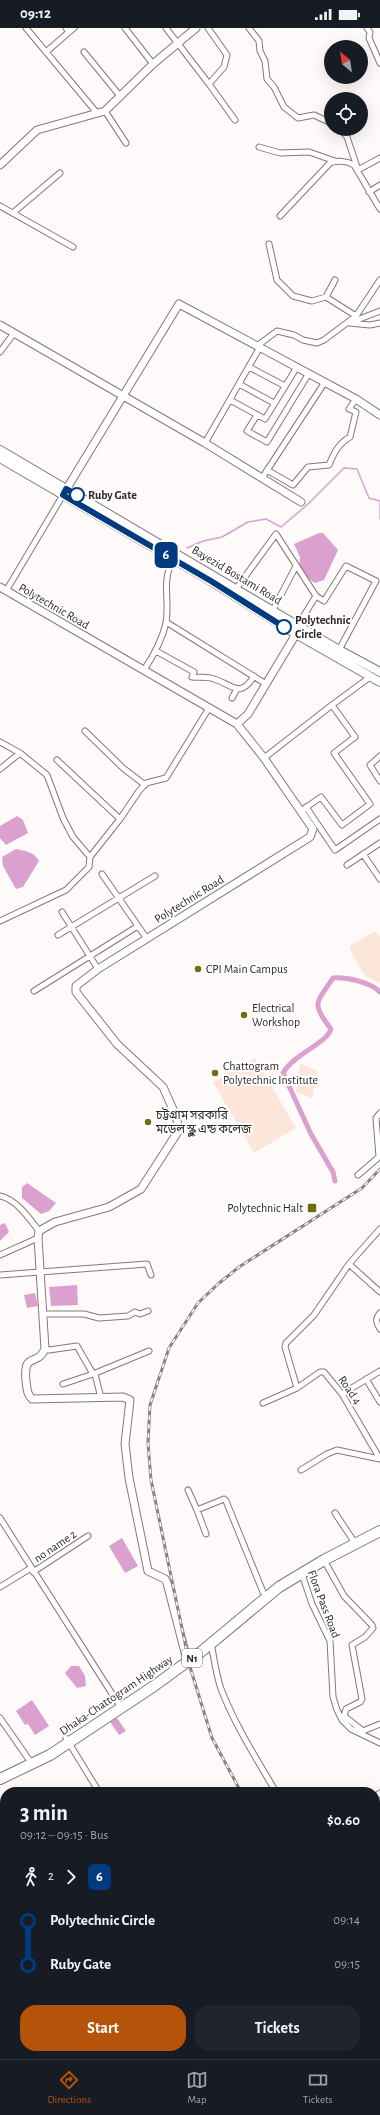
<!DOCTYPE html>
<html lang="en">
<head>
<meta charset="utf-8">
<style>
  :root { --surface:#171b24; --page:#20242c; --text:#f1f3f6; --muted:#9ea1a6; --line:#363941; --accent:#b45309 }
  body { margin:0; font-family:"Alegreya Sans","Noto Sans Bengali",sans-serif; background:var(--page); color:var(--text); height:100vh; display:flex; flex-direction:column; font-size:15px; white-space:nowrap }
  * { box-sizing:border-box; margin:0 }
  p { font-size:13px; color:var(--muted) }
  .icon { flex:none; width:22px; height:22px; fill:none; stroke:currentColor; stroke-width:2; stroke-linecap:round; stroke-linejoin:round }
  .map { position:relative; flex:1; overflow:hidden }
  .panel { position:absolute; left:0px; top:1759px; width:380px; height:272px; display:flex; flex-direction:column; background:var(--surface); border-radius:16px 16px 0 0; box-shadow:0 4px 16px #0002 }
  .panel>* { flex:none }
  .badge { padding:0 8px; border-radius:6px; font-size:14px; line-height:26px }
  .needle { width:26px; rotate:330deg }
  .tools { position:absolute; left:324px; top:12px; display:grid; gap:8px }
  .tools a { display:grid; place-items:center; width:44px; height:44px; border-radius:50%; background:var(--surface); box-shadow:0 4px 16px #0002; font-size:20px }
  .map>.badge { position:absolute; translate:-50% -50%; box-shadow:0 0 0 2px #fff }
  .legs { display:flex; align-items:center; gap:6px; height:44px; padding:0 20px; font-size:13px }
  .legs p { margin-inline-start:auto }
  .headline { display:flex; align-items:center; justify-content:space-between; height:68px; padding:0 20px }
  h1 { font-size:22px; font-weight:700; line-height:30px }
  .action { display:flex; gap:8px; margin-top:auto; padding:8px 20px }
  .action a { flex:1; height:46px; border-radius:16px; background:var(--accent); color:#fff; font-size:16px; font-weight:700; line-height:46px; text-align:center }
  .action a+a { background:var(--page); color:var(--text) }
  ul { padding:0 20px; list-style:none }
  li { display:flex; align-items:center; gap:14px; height:44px; font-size:15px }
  li i { display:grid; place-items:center; width:6px; height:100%; margin:0 5px; background:currentColor }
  li i::after { content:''; width:10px; height:10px; margin:-5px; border:3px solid; border-radius:50%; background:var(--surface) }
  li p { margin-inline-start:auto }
  li:first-child i { background:linear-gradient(#0000 50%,currentColor 0) }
  li:last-child i { background:linear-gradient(currentColor 50%,#0000 0) }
  .status { display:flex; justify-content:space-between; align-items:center; height:28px; padding:0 20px; background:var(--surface); direction:ltr }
  .status svg { height:11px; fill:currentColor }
  .tabs { display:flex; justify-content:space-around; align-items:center; height:56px; border-top:1px solid var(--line); background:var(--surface); font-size:11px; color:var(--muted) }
  .tabs a { display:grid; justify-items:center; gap:2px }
  .tabs .on { color:var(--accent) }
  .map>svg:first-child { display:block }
  .green { fill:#fce5d9 }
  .water { fill:#dba0ce }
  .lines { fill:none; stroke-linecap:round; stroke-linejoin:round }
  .stream { stroke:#dba0ce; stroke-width:1.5 }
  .canal { stroke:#dba0ce; stroke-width:5 }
  .street-casing { stroke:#887677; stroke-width:7 }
  .secondary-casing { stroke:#887677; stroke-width:9 }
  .primary-casing { stroke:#887677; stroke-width:10 }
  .highway-casing { stroke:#887677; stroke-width:12 }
  .street { stroke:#fff; stroke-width:5 }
  .secondary { stroke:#fff; stroke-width:7 }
  .primary { stroke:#fff; stroke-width:8 }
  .highway { stroke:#fff; stroke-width:10 }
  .rail-casing { stroke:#888282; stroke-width:3 }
  .rail { stroke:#fff; stroke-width:1.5; stroke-dasharray:4.5; stroke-linecap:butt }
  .line-1-casing { stroke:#fff; stroke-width:9 }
  .line-1 { stroke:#003b80; stroke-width:6 }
  .stop-1-dot { fill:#fff; stroke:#003b80; stroke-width:2 }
  .poi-dot { fill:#706e0f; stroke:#fff; stroke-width:1.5 }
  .labels { text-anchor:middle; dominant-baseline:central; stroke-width:4; stroke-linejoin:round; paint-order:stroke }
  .shield { fill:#fff; stroke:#6d6868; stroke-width:1 }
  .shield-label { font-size:11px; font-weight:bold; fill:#2f2727 }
  .stop-label { font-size:12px; font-weight:bold; fill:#2f2727; stroke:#fff; text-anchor:start }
  .street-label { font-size:12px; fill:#2f2727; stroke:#fff }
  .poi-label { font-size:12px; fill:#2f2727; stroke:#fff; text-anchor:start }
</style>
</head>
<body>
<div class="status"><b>09:12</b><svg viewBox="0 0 49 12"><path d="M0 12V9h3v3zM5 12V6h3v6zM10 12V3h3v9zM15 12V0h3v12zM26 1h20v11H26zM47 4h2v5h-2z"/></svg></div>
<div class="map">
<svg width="380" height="2031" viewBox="0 0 380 2031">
  <rect width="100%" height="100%" fill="#fefafa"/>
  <path class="green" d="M375,903L380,909V955L365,948L350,922V918Z
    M255,1030L296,1100L254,1125L213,1054Z
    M300,1036L317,1042L312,1070L296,1064Z"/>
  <path class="water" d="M319,505H323L338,522L324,552L315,555L303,547L299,540L300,529L294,516Z
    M17,788L23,792L28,805L6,817L0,810V798Z
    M16,821C26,823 34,824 39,833L23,859L16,861L3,838L2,829Z
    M27,1155L56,1175L49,1183L41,1186L22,1170V1159Z
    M5,1195L9,1204L0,1213V1197Z
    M77,1257L78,1277L51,1278L49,1259Z
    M35,1265L38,1278L27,1280L24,1267Z
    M122,1510L138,1538L125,1545L109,1518Z
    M71,1638H79L85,1648L86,1658L77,1660L65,1645Z
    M32,1672L49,1698L35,1707L28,1696L25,1697L16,1683Z
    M117,1690L126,1703L119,1707L110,1694Z"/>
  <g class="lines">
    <path class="stream" d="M380,480V491
      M187,520L203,513L222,509L248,494L266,491L281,499L307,477L344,440L357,441L369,470L380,473V480"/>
    <path class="canal" d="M335,1153L333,1144L311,1106L283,1045C295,1025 326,1016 331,1001C310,974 317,975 333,950C347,949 370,954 380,964"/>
    <defs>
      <path id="street" d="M26,0L97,85
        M125,0L153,36
        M166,0L209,56
        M208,0L227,27L224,39L209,56L235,92
        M249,0L259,13L260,23L265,33L267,51L274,59L284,79L298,90L314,87L331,95
        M367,0L370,4L369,10L380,35
        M69,4L74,0
        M46,24L69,4L66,0
        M84,24L120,68
        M105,83L126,115
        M340,101L347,109L358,142L380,130
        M259,119L280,125L309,124L335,133
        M369,164L380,157
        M0,178L73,219
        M14,184L60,145
        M280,188L330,135C337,132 347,133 354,137L380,181
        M269,216L277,252L293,268L312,273L326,269L335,252
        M326,269L356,288
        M380,283L349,295L370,297L380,295
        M257,318L277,303L294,307L303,312L317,315L324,312L356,288L380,252
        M0,324L14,305
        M249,339L285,358
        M239,356L274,375
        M230,372L265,391L297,339
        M257,387L247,403L267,414L309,345
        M205,415L260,319
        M267,442L293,457L308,439L329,437C334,425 338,416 350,409L356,384L349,381L356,371
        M262,450L325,354
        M236,561L276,506L316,568
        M6,563L63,467
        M273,582L296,538
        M166,594L266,656
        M298,597L316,568L324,573L346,538L376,553L339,622
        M156,623L194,644L192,649C200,650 207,648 214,651C233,657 240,671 254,648
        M144,642C154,627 162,612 166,595C170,571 161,555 173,531
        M232,670L237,661
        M85,703L123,740L145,757
        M0,714L20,725L47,747L63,790L73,809L90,829
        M380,728L370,737L380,753
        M264,730L332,677
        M57,732L120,791
        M0,741L20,725
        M306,779L335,822L380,791
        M301,783L321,769L342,797L370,776L334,725L355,709L332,677L370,649
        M363,826L380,851
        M347,837L380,815
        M102,846L147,911
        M62,884L98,941
        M0,893L66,862L89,839L90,829L120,791L139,763L146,755L166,750L209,680
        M58,907L155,848
        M34,963L138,898
        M358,1147L379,1129L376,1090L380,1085
        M0,1168C17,1172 29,1190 39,1203
        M380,1201L349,1236L380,1264
        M0,1227L38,1210
        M0,1247L147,1236L151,1247
        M380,1285C375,1291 376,1294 380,1301
        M43,1286H84L99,1290L128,1288L135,1284L140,1286L148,1283
        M45,1321L49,1322L77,1318L93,1346
        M95,1346L101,1370
        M366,1351L380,1374
        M63,1356L93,1346L149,1323
        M297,1360L285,1319L286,1315L314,1287L349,1236
        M342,1366L380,1343
        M263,1375L297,1360L320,1344H324L342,1366L380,1431
        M301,1442L327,1426L337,1422L380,1431
        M188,1462L197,1482L224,1471L226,1473L263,1564
        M197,1482L206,1506
        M335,1485L353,1512
        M0,1490L118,1675
        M324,1532L344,1568L372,1597L373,1600L365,1609L352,1617L362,1671L360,1674L346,1681L344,1688L363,1703L380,1696
        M33,1544L88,1508
        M302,1546L312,1576L330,1613L333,1669L337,1682L342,1692L351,1701L380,1715
        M0,1559L31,1540
        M211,1615C214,1630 216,1646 221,1661C235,1697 256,1730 276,1764
        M0,1690L32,1736
        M66,1710L99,1764
        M375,1769L380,1765
        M375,1812L380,1808
        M0,1846L5,1853
        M375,1862L380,1858
        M375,1898H380
        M0,1913L5,1910
        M0,1951L5,1948
        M0,1971L5,1968
        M0,1987L5,2002
        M375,2003L380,1999
        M375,2025L380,2031
        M8,2026L9,2031
        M135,2026L139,2031
        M35,2031L44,2026
        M94,2031L101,2026
        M232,2031L244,2026"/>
      <path id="secondary" d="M0,137L37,102L105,83L153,36L196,0
        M0,297L205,415L301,474
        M64,465L179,276L356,371L380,387
        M0,559L237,696L264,730L313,801L310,809L98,941L76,958V964L117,1016L163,1059L176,1088L179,1102L141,1161L109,1179L55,1194L39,1203L38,1210L45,1321C37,1339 23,1323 26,1353C27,1361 27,1366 32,1371L123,1369L130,1372L125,1416L129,1450L148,1543L165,1551L167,1555L186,1628
        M237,696L248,686L296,606"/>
      <path id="primary" d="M0,422L339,622L380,644
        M0,430L211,553L296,606L380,654"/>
      <path id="highway" d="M0,1751L50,1727L154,1658L202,1623L279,1559L324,1532L380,1503"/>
    </defs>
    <use href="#street" class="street-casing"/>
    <use href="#secondary" class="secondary-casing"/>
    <use href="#primary" class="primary-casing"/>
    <use href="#highway" class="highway-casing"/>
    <use href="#street" class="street"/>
    <use href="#secondary" class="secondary"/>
    <use href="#primary" class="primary"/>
    <use href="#highway" class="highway"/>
    <defs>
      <path id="rail" d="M241,1764L212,1710L190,1639L151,1452L148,1415L150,1377L169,1320L198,1275L218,1256L239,1239L362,1160L380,1141
        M375,1932L380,1938"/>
    </defs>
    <use href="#rail" class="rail-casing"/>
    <use href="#rail" class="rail"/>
  </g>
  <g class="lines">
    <defs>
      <path id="line-1" d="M77,467L66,461L63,467L211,553L284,599"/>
    </defs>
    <use href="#line-1" class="line-1-casing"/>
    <use href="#line-1" class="line-1"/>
  </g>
  <g class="stop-1-dot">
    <circle cx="77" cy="467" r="7"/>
    <circle cx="284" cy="599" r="7"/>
  </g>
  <g class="poi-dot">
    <circle cx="198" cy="941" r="4"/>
    <circle cx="244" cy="987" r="4"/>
    <circle cx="215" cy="1045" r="4"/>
    <circle cx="148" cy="1094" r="4"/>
    <rect x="307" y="1175" width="10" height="10" rx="2"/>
  </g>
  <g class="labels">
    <rect class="shield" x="182" y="1621" width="20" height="18" rx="3"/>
    <g class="shield-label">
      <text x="192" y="1630">N1</text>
    </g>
    <g class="stop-label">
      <text x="88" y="467">Ruby Gate</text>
      <text x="295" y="592">Polytechnic<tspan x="295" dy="14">Circle</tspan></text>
    </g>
    <g class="street-label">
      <text transform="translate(237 547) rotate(31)">Bayezid Bostami Road</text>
      <text transform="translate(54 578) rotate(30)">Polytechnic Road</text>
      <text transform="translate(189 871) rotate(-32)">Polytechnic Road</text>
      <text transform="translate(350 1362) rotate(56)">Road 4</text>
      <text transform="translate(55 1518) rotate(-34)">no name 2</text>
      <text transform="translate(324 1576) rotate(69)">Flora Pass Road</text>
      <text transform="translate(116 1667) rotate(-34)">Dhaka-Chattogram Highway</text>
    </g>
    <g class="poi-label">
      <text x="206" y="941">CPI Main Campus</text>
      <text x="252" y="980">Electrical<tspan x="252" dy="14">Workshop</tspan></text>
      <text x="223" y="1038">Chattogram<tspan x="223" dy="14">Polytechnic Institute</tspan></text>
      <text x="156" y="1087">চট্টগ্রাম সরকারি<tspan x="156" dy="14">মডেল স্কুল এন্ড কলেজ</tspan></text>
      <text x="303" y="1180" text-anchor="end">Polytechnic Halt</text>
    </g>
  </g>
</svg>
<div class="tools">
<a><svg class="needle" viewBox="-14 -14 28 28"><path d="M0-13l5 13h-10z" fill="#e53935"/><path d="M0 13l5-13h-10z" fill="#9ea1a6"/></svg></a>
<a><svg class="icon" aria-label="locate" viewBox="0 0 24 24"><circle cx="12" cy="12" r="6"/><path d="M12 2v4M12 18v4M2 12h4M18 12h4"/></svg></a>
</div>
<b class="badge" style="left:166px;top:527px;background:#003b80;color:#fff">6</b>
<section class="panel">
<div class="headline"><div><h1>3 min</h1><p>09:12 – 09:15 · Bus</p></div><b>$0.60</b></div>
<div class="legs"><svg class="icon" aria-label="walk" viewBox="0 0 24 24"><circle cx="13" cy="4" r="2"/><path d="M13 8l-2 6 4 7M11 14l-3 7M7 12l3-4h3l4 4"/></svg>2<svg class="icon" aria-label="forward" viewBox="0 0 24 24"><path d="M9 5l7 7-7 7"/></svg><b class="badge" style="background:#003b80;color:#fff">6</b></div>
<ul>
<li><i style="color:#003b80"></i><b>Polytechnic Circle</b><p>09:14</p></li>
<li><i style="color:#003b80"></i><b>Ruby Gate</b><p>09:15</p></li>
</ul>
<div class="action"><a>Start</a><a>Tickets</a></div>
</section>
</div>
<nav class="tabs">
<a class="on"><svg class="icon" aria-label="directions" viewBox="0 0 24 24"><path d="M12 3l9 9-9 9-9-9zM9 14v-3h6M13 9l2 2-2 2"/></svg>Directions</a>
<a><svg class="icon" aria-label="map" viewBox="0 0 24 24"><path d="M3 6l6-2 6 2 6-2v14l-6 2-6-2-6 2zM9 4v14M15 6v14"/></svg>Map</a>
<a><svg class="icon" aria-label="tickets" viewBox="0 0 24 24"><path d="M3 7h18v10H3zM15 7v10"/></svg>Tickets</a>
</nav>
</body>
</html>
